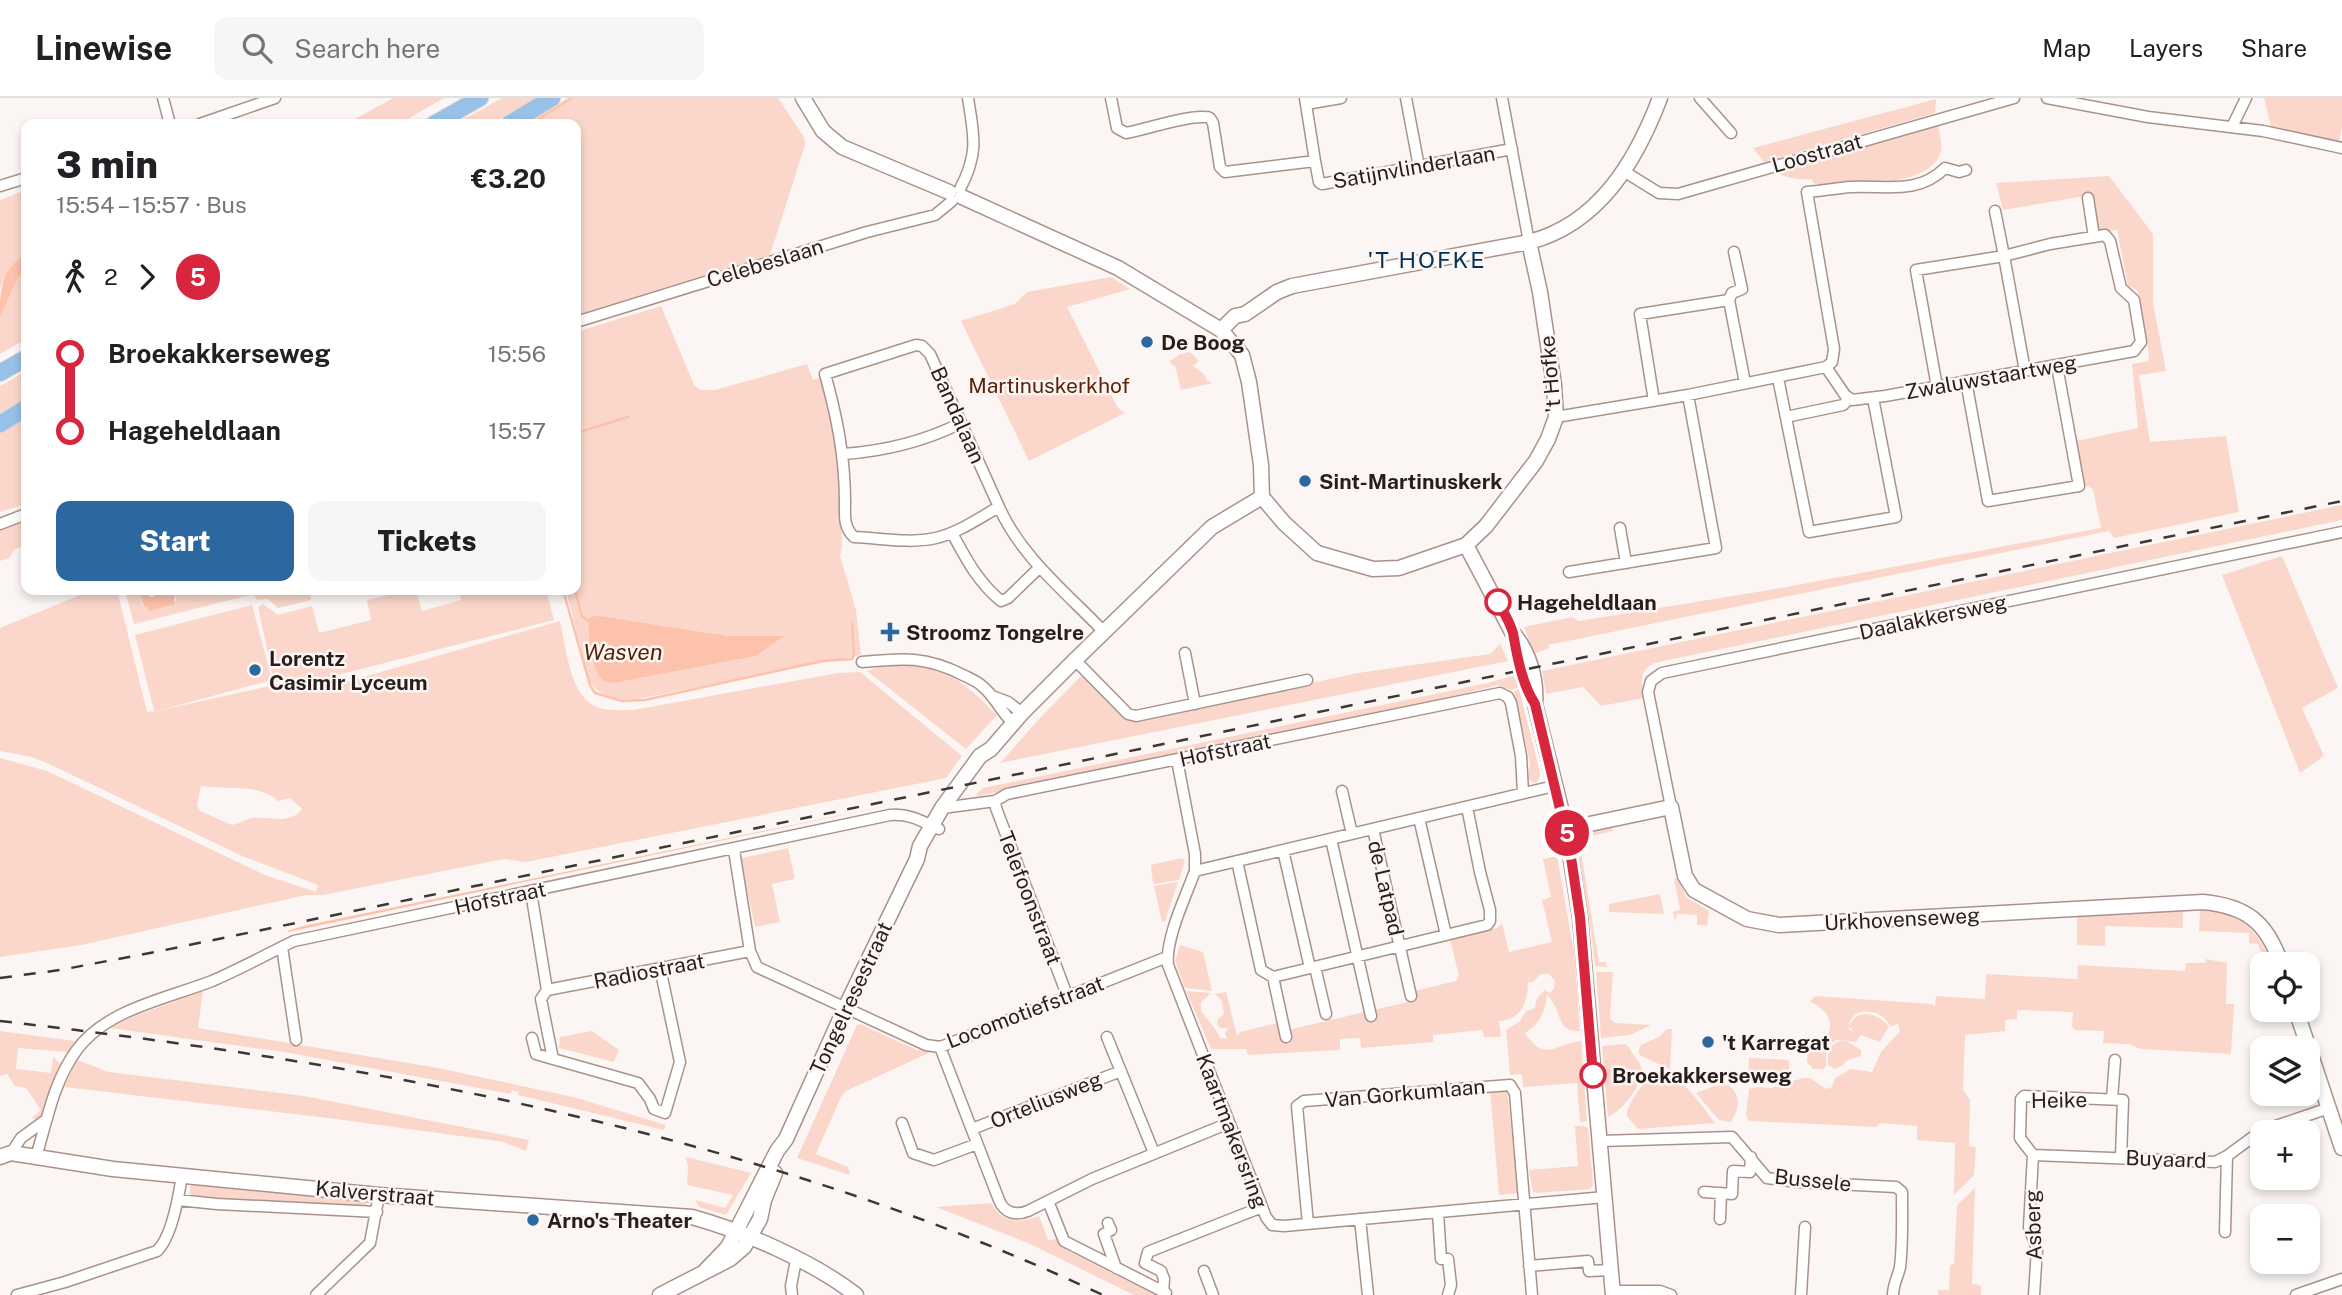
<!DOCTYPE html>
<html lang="en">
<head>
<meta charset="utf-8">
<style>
  :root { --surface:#fff; --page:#f6f6f6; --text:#202124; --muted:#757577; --line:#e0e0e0; --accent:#2c679f }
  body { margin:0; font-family:"Public Sans",sans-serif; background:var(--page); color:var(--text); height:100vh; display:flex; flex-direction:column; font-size:26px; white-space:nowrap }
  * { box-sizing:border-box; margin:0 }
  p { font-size:23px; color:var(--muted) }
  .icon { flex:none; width:38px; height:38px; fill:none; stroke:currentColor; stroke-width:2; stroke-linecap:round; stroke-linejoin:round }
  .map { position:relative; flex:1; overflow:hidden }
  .drawer { position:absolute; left:21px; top:21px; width:560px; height:476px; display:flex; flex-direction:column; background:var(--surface); border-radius:14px; box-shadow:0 4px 10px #0003 }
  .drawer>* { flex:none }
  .badge { padding:0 14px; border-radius:23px; font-size:24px; line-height:46px }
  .fabs { position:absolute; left:2250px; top:854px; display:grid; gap:14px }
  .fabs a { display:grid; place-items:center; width:70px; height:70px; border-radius:14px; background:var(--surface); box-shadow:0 4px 10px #0003; font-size:35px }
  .map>.badge { position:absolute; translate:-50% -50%; box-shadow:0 0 0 4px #fff }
  .legs { display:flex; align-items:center; gap:10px; height:77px; padding:0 35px; font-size:23px }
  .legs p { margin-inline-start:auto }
  .overview { display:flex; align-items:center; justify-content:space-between; height:119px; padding:0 35px }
  h1 { font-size:38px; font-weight:800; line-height:52px }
  .action { display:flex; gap:14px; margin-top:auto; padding:14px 35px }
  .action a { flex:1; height:80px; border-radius:14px; background:var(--accent); color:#fff; font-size:28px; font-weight:800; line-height:80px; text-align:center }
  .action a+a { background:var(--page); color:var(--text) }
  ul { padding:0 35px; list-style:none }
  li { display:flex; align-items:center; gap:24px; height:77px; font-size:26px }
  li i { display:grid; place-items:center; width:10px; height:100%; margin:0 9px; background:currentColor }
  li i::after { content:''; width:18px; height:18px; margin:-9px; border:5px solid; border-radius:50%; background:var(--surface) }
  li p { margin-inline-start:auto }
  li:first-child i { background:linear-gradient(#0000 50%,currentColor 0) }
  li:last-child i { background:linear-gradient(currentColor 50%,#0000 0) }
  header { display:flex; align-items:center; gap:42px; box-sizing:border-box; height:98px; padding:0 35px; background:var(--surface); border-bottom:2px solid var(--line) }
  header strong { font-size:33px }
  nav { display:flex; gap:38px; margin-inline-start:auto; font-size:24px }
  .search { width:490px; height:63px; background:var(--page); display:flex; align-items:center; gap:18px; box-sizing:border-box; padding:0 24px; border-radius:14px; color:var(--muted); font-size:26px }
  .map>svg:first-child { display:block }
  .green { fill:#fad7ca; fill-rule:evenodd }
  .water { fill:#fcc2ac }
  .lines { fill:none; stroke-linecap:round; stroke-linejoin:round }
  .stream { stroke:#fcc2ac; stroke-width:2.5 }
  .street-casing { stroke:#a99289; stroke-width:13 }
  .secondary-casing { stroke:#a99289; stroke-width:17 }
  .primary-casing { stroke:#d4d2d1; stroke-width:18 }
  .street { stroke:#fff; stroke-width:10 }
  .secondary { stroke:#fff; stroke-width:14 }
  .primary { stroke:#98c0e8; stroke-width:16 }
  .rail { stroke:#3e3633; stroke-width:2.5; stroke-dasharray:12 12; stroke-linecap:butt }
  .line-1-casing { stroke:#fff; stroke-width:16 }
  .line-1 { stroke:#d7263d; stroke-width:10 }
  .poi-dot { fill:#2c679f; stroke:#fbf6f4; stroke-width:2.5 }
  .stop-1-dot { fill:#fff; stroke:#d7263d; stroke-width:3.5 }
  .labels { text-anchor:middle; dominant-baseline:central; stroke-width:5; stroke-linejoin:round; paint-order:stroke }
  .street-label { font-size:21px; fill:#271e1b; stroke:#fbf6f4 }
  .poi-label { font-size:21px; font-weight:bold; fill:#271e1b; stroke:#fbf6f4; text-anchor:start }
  .park-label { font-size:21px; fill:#5c2309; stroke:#fbf6f4 }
  .stop-label { font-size:21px; font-weight:bold; fill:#271e1b; stroke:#fbf6f4; text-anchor:start }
  .neighbourhood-label { font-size:23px; letter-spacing:2px; fill:#063156; stroke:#fbf6f4 }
  .water-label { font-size:23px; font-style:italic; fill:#571f04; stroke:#fbf6f4 }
</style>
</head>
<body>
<header>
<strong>Linewise</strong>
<div class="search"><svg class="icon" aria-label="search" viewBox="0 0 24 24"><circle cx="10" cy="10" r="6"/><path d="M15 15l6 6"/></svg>Search here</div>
<nav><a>Map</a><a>Layers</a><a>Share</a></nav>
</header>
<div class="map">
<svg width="2342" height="1197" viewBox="0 0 2342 1197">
  <rect width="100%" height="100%" fill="#fbf6f4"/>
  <path class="green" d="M393,0H444L399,26H346Z
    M502,0H535L491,26H455Z
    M568,0H778L804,39L805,47L770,157L576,217V26H524Z
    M2264,0H2342V29L2339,43L2271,29Z
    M1936,1L1935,15L1764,64L1753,50Z
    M1938,26C1939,34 1943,46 1941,53C1931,92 1847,85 1815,86L1811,81C1798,82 1782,80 1772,71Z
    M2109,78L2153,136V205L2166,273L2139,277L2150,344L2226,338L2239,414L2114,440L2109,433L1548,547L1549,550L1534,556L1524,529L1572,519L1579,523L1781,490L2101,430L2093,391L2085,387L2076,343L2138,330L2132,266L2148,263L2149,257L2138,193L2128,187L2117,132L2097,135L2091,97L2003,112L1996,85Z
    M26,92V158C13,163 6,177 0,190V102Z
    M26,171V241L0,256V219L18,180Z
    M1111,179L1130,191L1067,209L1118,310L1125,315L1029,363L961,223L1015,206L1027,194Z
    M661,208L694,287L700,292H715L807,266L813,282L823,279L834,320L841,391L842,449L840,458L856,512L861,557L632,602C613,601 601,599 589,583L566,492H576V234ZM651,526L729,538H782L756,558L614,585Z
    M1190,254L1199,263L1193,268L1204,276L1207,283L1213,285L1181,292L1175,268L1171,266L1170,263L1180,256Z
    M26,273V300L0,316V288Z
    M26,319V406L0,414V335Z
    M2342,407V422L1654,565C1639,573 1641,584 1644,600L1601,608L1583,589L1546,596L1542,573Z
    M26,422V447L15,451L9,460L0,463V430Z
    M2282,458L2338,590L2302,610L2324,658L2300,675L2222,477Z
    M92,492H117L147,614L154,613L135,537L252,507L272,582L157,613L292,583L274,584L258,509L263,506L278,517L312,508L319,535L371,522L367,502L409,492H416L422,513L461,502L459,492H546L554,522L306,585L307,595L560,523C566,549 570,602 600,610C610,613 623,612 633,612L838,575L860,574L962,658L946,680L526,764L504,761L323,797H306L81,847L0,859V660L47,673L265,777L316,794L318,787L240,757L49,666L32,659L0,653V530ZM201,688C225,692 259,685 278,703L290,700L302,711C291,727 269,718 254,720C246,721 239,725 232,727L200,713L197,707Z
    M125,492H138L143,508L176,503L175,492H309L311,502L278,510L268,501L257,502L254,496L134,526Z
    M1500,546L1508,563L1000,665L1039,621L1083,576L1127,621L1133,623L1358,575L1490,556Z
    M889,566C945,569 958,578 997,617L966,651L867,573Z
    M1515,577L1519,589L1512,592L1498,587L1409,609L978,698L976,697L983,690L1488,585Z
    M1519,591L1540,674L1539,682L1534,685L1528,681L1530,665L1514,593Z
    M1612,730L1613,733L1586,739L1588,746L1580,748L1599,864H1606L1607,869L1595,868L1591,833L1576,745C1581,732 1600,732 1612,730Z
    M788,750L795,781L772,786L780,824L755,829L741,764L742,760Z
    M1557,758L1574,854L1580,933C1555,935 1563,912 1547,897C1545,914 1540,926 1525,935C1546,966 1555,945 1581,943L1587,1023L1580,1024L1577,985L1523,989L1522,976L1510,977L1506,932L1520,923L1526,913L1535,910L1537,900L1545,892L1550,895L1554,891L1555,883L1549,876H1541L1533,884H1528C1528,903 1522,922 1499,923L1501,939H1484L1482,932L1433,937V944L1361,950L1360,940L1340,941V952L1248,957L1246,951H1211L1186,893L1211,895L1201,904V913C1206,920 1217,931 1220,940L1227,941L1225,935L1228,930H1220L1217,926L1218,921L1224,916L1222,903L1215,896L1226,894L1237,938L1240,934L1281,924L1288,932L1416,902L1414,893L1456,883L1459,878L1450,841L1497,830L1502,825L1509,854L1552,844L1542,802L1551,799L1543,761Z
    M1182,760L1185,763L1179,782L1153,786L1151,767Z
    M1678,780L1686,799L1709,813L1707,827H1697V817L1677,816L1675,824L1673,814L1680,812L1674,781Z
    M1178,784L1165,823L1162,824L1154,788Z
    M1660,796L1664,816L1609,814V806Z
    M2200,812C2237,812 2260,832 2271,866H2265L2258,846L2249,845V835L2199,833Z
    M2183,813V830L2105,828V848L2077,847V817Z
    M1180,847L1203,854L1212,893L1185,890L1175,863Z
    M2206,861L2227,865L2226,906H2234L2231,956L2141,951L2128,946L2103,945L2104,933L2075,932L2072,929L2073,914L2017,912V921L2005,922V933L1965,937L1963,992L1970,1002L1969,1048L1976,1049L1974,1077L1954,1097L1955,1045L1917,1042V1028L1880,1025L1876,1029L1749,1023L1746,1017L1749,991L1757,989L1771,990L1803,980H1810L1826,991L1832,989L1835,980L1851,971L1872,974L1881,954L1900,933L1898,926L1891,928C1887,924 1884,918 1878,916C1864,910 1847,915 1849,932L1854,934L1849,928C1857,909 1877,915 1889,928L1880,944L1861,937L1856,944L1836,942L1826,950V968L1823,971H1813L1807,964L1808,950C1837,943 1837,914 1810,904L1815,898L1931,906L1935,908L1936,898L1985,901L1986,876L2077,881L2078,867L2185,873L2186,865H2205Z
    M1596,874H1613L1610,920L1615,925L1651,927L1630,937L1601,940Z
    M203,893L198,930L438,970L573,999L666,1027L664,1032L518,997L519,994L512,992L511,996L506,995L284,954L110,930L127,921Z
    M860,926L917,952L933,953L846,993L841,999L816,1056L848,1069L850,1077L797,1060L857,927Z
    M1667,931H1672L1670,971L1641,958L1638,954L1641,947L1659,939Z
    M0,933L75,943L68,954L18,950L16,971L51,975L53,959L61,966L45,1013L38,1022L32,1020L41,1012L26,990L15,988L7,976L0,978Z
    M592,933L619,952L614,964L559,950L560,939Z
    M1844,942L1861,952V958L1847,962L1842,968L1835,971L1828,967V951L1835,945Z
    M1625,946C1631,950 1631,954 1635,959C1638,964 1639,962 1641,969C1645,985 1622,1013 1608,1019L1602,948Z
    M1749,960L1789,962V976L1748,978Z
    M77,962L109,974L304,998L529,1042L526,1053L504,1044L336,1021L64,989Z
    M1659,972C1679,974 1703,1009 1715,1025L1638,1031L1627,1018C1626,1006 1648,977 1659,972Z
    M1729,987C1742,999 1739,1011 1731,1024L1719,1022L1696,995L1715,988Z
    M1507,991L1518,1095L1499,1097L1490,992Z
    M1575,1028H1584L1588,1030L1593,1086L1591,1091L1537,1095L1533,1094L1529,1072L1578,1068Z
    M686,1059L751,1075L726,1117L699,1109L695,1102L725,1110L733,1097L687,1087L688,1069Z
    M198,1084L367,1102L366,1109L194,1100L190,1096V1088Z
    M1975,1090L1972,1185L1981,1188V1197H1938V1192H1949L1950,1167L1954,1166L1957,1107Z
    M991,1105C1002,1126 1019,1125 1039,1118L1048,1142L1056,1141L1066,1152L1155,1197H1134L1028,1145L936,1109Z"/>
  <path class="water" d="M23,158H26V171L18,180L0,219C0,194 0,174 23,158Z
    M138,492L152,499L163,492H175L174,506L151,513L144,508Z
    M598,518L729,538H784L756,558L614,585C610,584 606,584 603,582C592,575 586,531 590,519Z
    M899,705L288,834L287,833L303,828Z"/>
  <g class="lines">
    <path class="stream" d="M531,26L572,0
      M576,335L628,319
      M563,492L590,587L595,595L622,603L645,602L822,563L852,561L854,557L852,526
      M575,492L582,519L589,523"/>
    <defs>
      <path id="street" d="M163,0L170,26
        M1111,0L1117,30L1126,35C1147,31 1184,18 1204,19C1211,19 1210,20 1213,25L1220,69L1225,74L1315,63L1319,84L1322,86L1512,51
        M1305,0L1315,63
        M1406,0L1419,69
        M1502,0L1529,144
        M1700,0L1731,35
        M2047,0L2148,19L2263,33L2342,50
        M1306,6L1341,0
        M200,26L275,0
        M2232,29L2246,0
        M1625,74L1659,95L1678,96L2014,0
        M0,88L26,80
        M960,91C979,55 974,38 968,0
        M2088,100L2094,139
        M1729,202L1732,195L1742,191L1734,154
        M576,224L867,134L935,117L952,103
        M916,247L922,248L930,256L999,409C979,420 958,435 936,440C910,446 880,440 854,439C843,429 845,416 845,404C845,359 837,319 825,276Z
        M1826,269L1845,297L1852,302L1885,298L2134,253L2141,244L2134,202L2121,190L2110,143L2105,137L2050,146L2004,158L1995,113
        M1778,280L1809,434L1896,419L1873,300
        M1966,283L1988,403L2079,388L2057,268
        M1937,289L1916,172L2004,158L2025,273
        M1654,303L1640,216L1729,202L1745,285
        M1556,319L1688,297L1826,269L1832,264L1834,251L1807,94C1821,93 1836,90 1851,89C1886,87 1918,97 1945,70L1959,74L1966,72
        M1786,319L1843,307L1849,301
        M843,356C886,353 923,344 961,325
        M999,409C1021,459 1067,495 1104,534
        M0,426L26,416
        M1620,430L1626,465
        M952,435C966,461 978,484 1001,503L1008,500L1040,469
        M1569,474L1716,450L1688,297
        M1185,555L1195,606
        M1075,562L1128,616L1136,618L1307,582
        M862,564C903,560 926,558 963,577C969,580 977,583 982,588C995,598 1000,613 1013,625
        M992,598L1008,604L1022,615
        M1177,662L1195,756V773
        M1554,688L1195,773C1186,798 1165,841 1168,867L1266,1119L1272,1127L1284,1128L1605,1099
        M1342,693L1352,736
        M995,703L996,710L1067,897
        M1671,709L1648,594L1651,583L1662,575L2342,434
        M942,710L995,703L1007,696L1500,595L1508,599L1511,605L1521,658L1523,695
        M1419,720L1446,837
        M1373,731L1411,898
        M1331,741L1371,918
        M734,752L750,853L757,869L926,947L940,949L951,945L1167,859
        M1283,752L1310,870
        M1237,763L1261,872L1273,879L1487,827L1490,823V812L1480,774L1467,709
        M531,794L547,892L541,901L553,961L638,985L650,1001L654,1011L665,1015L680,964L660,870
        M282,849L296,942
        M1315,869L1326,916
        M1273,879L1286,939
        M547,892L750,853
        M1107,939L1154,1055
        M532,940L536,956L553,961
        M940,949L999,1102C1004,1115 1016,1118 1028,1113L1092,1081L1229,1025
        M2112,1001L2115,962
        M902,1025L913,1055L934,1062L977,1046
        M972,1031L1121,973
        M1601,1043L1732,1039L1767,1080L1797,1084L1896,1089L1902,1094C1902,1119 1903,1145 1900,1169C1898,1179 1893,1186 1893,1197
        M11,1055L21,1040L47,1021
        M2033,1057L2215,1064L2227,1058L2261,1033L2329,1010
        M2033,1057L2020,1040L2021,1001L2024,998L2123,1002L2121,1059
        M2033,1057L2029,1129L2037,1151L2034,1197
        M36,1059C47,1023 53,985 76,953C106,911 166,901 212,883C240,871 267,856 294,843L890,717C908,715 922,723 939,731
        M1704,1094L1732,1096L1733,1073L1750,1074L1751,1059
        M178,1102L217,1106L377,1114
        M1048,1103L1064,1143L1166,1195
        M1438,1115L1441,1161H1448L1451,1187L1448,1197
        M1360,1121L1368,1197
        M1720,1121L1721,1095
        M1108,1125L1111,1132L1104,1136L1116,1170
        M1308,1126L1297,1008L1304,1003L1510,987L1515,995L1532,1197
        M2225,1134L2227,1058
        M1529,1168L1588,1163L1589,1173L1611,1172
        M1204,1173L1213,1197
        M1612,1193H1660L1671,1197
        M1163,1194L1164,1181L1161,1173L1145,1165L1148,1154L1262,1109
        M17,1197L65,1184L157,1153C172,1139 179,1097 182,1077
        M316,1197L370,1145L379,1097
        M792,1197L791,1188L796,1162
        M1801,1197L1805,1129
        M2296,1197L2342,1181"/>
      <path id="secondary" d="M803,0L823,33L842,49L949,94
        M962,99L1118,170L1221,232L1242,257L1249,284L1261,367L1262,399L1284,425L1317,455L1373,471L1399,470L1466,447L1486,428L1536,363L1548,341L1556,319L1554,287L1540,194L1529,144
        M1221,232L1235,218L1245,216L1277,194L1292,188L1529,144C1599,126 1636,63 1660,0
        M1466,447L1512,534C1529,553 1537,581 1535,606L1566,731L1580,819L1613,1197
        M1566,731L1671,709L1685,778L1694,792L1747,821L1779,827L2203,804C2246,808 2267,824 2281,866
        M2296,912L2342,1050
        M0,1059L11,1055L113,1071L379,1097L692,1119C743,1133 814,1164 856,1197
        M705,1173L728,1149L777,1053L786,1041L845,910L917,761L920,748L942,710L980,658L991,651L1022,615L1075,562L1212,429L1262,399
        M660,1197L730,1161L744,1149L760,1121L764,1102L775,1075"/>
      <path id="primary" d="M434,26L480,0
        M509,26L552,0
        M0,275L26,260
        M0,326L26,310"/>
    </defs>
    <use href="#street" class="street-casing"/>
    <use href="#secondary" class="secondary-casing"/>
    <use href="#primary" class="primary-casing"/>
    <use href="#street" class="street"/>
    <use href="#secondary" class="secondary"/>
    <use href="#primary" class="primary"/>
    <path class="rail" d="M0,880L60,872L160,853L2342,403
      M0,923C379,966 756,1035 1103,1197"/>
  </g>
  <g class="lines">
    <defs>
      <path id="line-1" d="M1498,504C1503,513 1510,524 1513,535C1517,558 1522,586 1535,606L1570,753L1580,819L1593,977"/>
    </defs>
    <use href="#line-1" class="line-1-casing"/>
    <use href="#line-1" class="line-1"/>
  </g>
  <g class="poi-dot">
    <circle cx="1147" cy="244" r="7"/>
    <circle cx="1305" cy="383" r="7"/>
    <path d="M886.5 523.5h7v7h7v7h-7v7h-7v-7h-7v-7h7z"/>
    <circle cx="255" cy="572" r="7"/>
    <circle cx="1708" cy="944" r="7"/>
    <circle cx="533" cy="1122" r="7"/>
  </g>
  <g class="stop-1-dot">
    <circle cx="1498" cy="504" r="12"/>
    <circle cx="1593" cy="977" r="12"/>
  </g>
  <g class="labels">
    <g class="street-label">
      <text transform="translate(1817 55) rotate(-16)">Loostraat</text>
      <text transform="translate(1414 69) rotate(-10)">Satijnvlinderlaan</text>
      <text transform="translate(765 165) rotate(-17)">Celebeslaan</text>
      <text transform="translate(1550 276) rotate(-95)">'t Hofke</text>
      <text transform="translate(1991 279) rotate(-10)">Zwaluwstaartweg</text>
      <text transform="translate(958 317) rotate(66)">Bandalaan</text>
      <text transform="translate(1933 519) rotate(-12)">Daalakkersweg</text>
      <text transform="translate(1225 652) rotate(-12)">Hofstraat</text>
      <text transform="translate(1386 790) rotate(77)">de Latpad</text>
      <text transform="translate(500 800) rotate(-12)">Hofstraat</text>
      <text transform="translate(1030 800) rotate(69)">Telefoonstraat</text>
      <text transform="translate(1902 821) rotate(-3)">Urkhovenseweg</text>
      <text transform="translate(649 873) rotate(-11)">Radiostraat</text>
      <text transform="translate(851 900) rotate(-65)">Tongelresestraat</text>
      <text transform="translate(1025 914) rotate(-21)">Locomotiefstraat</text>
      <text transform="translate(1405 995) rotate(-5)">Van Gorkumlaan</text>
      <text transform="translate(1046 1002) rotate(-22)">Orteliusweg</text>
      <text transform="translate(2059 1002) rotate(-1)">Heike</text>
      <text transform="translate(1232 1033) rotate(69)">Kaartmakersring</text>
      <text transform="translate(2166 1061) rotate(2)">Buyaard</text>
      <text transform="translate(1813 1082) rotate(6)">Bussele</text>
      <text transform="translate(375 1095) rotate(5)">Kalverstraat</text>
      <text transform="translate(2033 1127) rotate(-92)">Asberg</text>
    </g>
    <g class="poi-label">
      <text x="1161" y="244">De Boog</text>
      <text x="1319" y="383">Sint-Martinuskerk</text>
      <text x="906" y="534">Stroomz Tongelre</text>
      <text x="269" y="560">Lorentz<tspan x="269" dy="24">Casimir Lyceum</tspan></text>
      <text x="1722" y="944">'t Karregat</text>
      <text x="547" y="1122">Arno's Theater</text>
    </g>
    <g class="park-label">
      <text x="1049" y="287">Martinuskerkhof</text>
    </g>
    <g class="stop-label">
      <text x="1517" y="504">Hageheldlaan</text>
      <text x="1612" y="977">Broekakkerseweg</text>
    </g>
    <g class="neighbourhood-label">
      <text x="1427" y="161">'T HOFKE</text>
    </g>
    <g class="water-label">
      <text x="623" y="553">Wasven</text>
    </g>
  </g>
</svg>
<div class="fabs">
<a><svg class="icon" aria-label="locate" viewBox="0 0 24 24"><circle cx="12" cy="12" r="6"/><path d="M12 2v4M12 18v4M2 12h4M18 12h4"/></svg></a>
<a><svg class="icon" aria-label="layers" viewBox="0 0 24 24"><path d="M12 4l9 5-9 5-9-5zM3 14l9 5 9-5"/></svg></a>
<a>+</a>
<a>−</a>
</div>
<b class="badge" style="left:1567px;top:735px;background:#d7263d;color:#fff">5</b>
<section class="drawer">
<div class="overview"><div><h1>3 min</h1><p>15:54 – 15:57 · Bus</p></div><b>€3.20</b></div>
<div class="legs"><svg class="icon" aria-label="walk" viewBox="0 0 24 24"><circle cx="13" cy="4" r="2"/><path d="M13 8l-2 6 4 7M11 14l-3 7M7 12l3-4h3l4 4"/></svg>2<svg class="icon" aria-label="forward" viewBox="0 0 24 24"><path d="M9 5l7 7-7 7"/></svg><b class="badge" style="background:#d7263d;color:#fff">5</b></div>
<ul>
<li><i style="color:#d7263d"></i><b>Broekakkerseweg</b><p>15:56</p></li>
<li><i style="color:#d7263d"></i><b>Hageheldlaan</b><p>15:57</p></li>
</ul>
<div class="action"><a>Start</a><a>Tickets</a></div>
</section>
</div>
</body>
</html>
